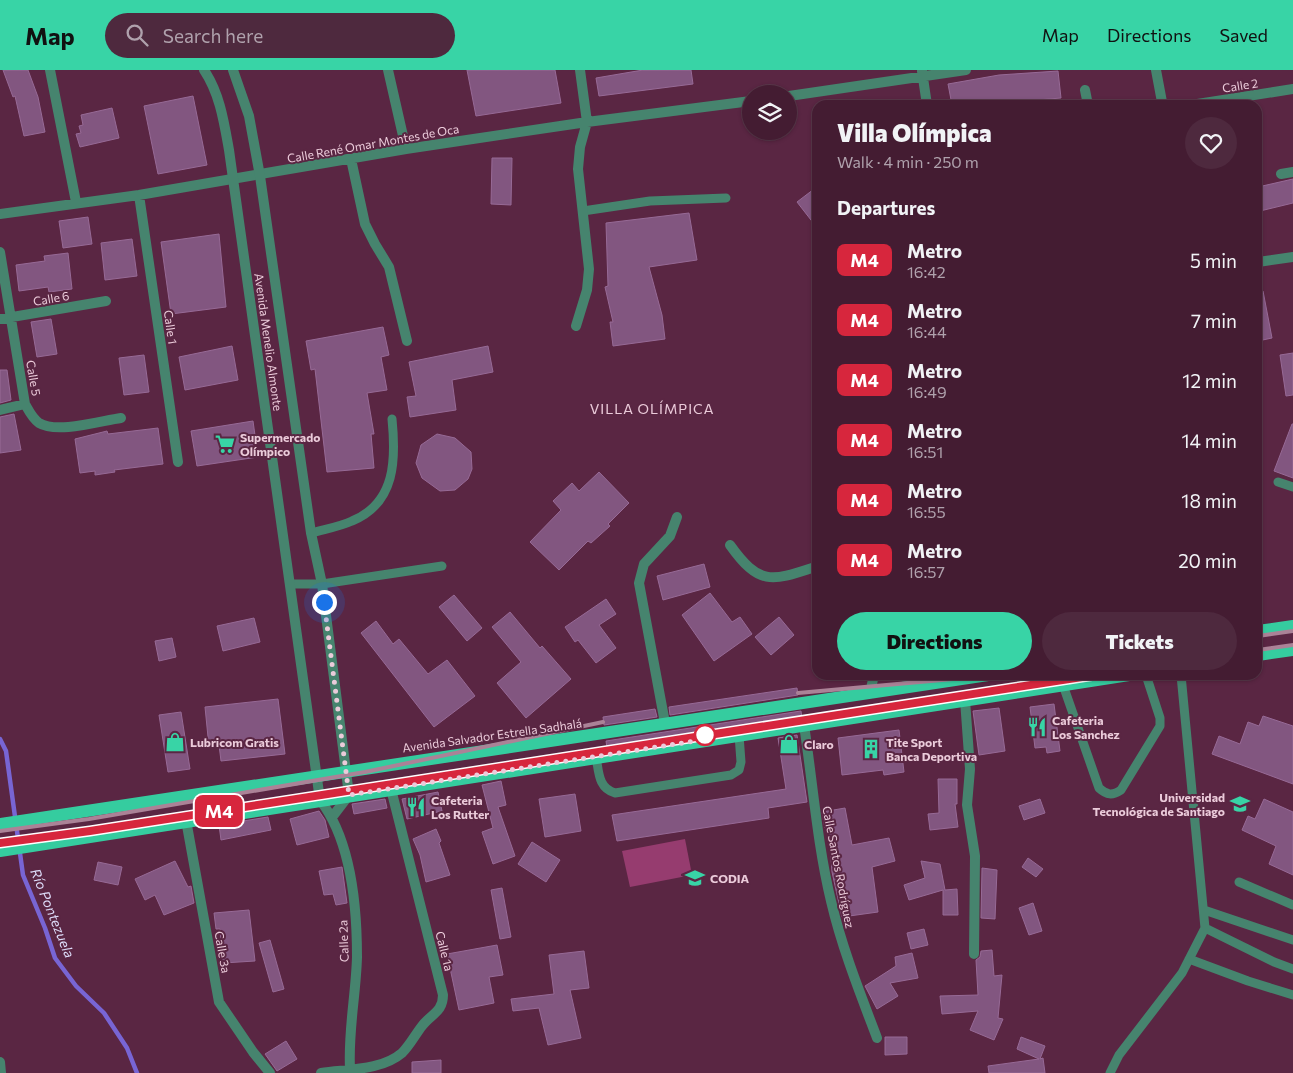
<!DOCTYPE html>
<html lang="en">
<head>
<meta charset="utf-8">
<style>
  :root { --surface:#441c32; --page:#4e293e; --text:#f1f3f6; --muted:#afa1ac; --line:#5c3a4d; --accent:#38d4a6 }
  body { margin:0; font-family:Commissioner,sans-serif; background:var(--page); color:var(--text); height:100vh; display:flex; flex-direction:column; font-size:19px; white-space:nowrap }
  * { box-sizing:border-box; margin:0 }
  p { font-size:16px; color:var(--muted) }
  .icon { flex:none; width:28px; height:28px; fill:none; stroke:currentColor; stroke-width:2; stroke-linecap:round; stroke-linejoin:round }
  .map { position:relative; flex:1; overflow:hidden }
  .drawer { position:absolute; left:812px; top:30px; width:450px; height:580px; display:flex; flex-direction:column; background:var(--surface); border-radius:15px; box-shadow:0 1px 4px #0004,0 0 0 1px var(--line) }
  .drawer>* { flex:none }
  .badge { padding:0 10px; border-radius:8px; font-size:18px; line-height:32px }
  .controls { position:absolute; left:742px; top:15px; display:grid; gap:10px }
  .controls a { display:grid; place-items:center; width:55px; height:55px; border-radius:50%; background:var(--surface); box-shadow:0 1px 4px #0004,0 0 0 1px var(--line); font-size:25px }
  .you { position:absolute; width:25px; height:25px; margin:-12px; border:4px solid #fff; border-radius:50%; background:#1a73e8; box-shadow:0 0 0 8px #1a73e833 }
  .map>.badge { position:absolute; translate:-50% -50%; box-shadow:0 0 0 2px #fff }
  h2 { padding:0 25px; font-size:19px; line-height:45px }
  .round { display:grid; place-items:center; flex:none; width:52px; height:52px; border-radius:26px; background:var(--page) }
  .headline { display:flex; align-items:center; justify-content:space-between; height:85px; padding:0 25px }
  h1 { font-size:24px; font-weight:800; line-height:38px }
  .action { display:flex; gap:10px; margin-top:auto; padding:10px 25px }
  .action a { flex:1; height:58px; border-radius:30px; background:var(--accent); color:#111; font-size:20px; font-weight:800; line-height:58px; text-align:center }
  .action a+a { background:var(--page); color:var(--text) }
  ul { padding:0; list-style:none }
  li { display:flex; align-items:center; gap:15px; height:60px; padding:0 25px }
  li div { flex:1 }
  li b { display:block; font-size:19px }
  li em { font-style:normal }
  li .badge { min-width:55px; font-weight:700; text-align:center }
  header { display:flex; align-items:center; gap:30px; box-sizing:border-box; height:70px; padding:0 25px; background:var(--accent); color:#111 }
  header strong { font-size:24px }
  nav { display:flex; gap:28px; margin-inline-start:auto; font-size:18px }
  .search { width:350px; height:45px; background:var(--page); display:flex; align-items:center; gap:12px; box-sizing:border-box; padding:0 18px; border-radius:28px; color:var(--muted); font-size:19px }
  .map>svg:first-child { display:block }
  .green { fill:#963c6f }
  .lines { fill:none; stroke-linecap:round; stroke-linejoin:round }
  .stream { stroke:#7865d4; stroke-width:4.5 }
  .building { fill:#825680; stroke:#976a96 }
  .service { stroke:#46846e; stroke-width:9 }
  .minor { stroke:#46846e; stroke-width:10 }
  .tertiary { stroke:#46846e; stroke-width:10 }
  .primary { stroke:#35cc9f; stroke-width:12 }
  .rail { stroke:#ab8297; stroke-width:4 }
  .line-casing { stroke:#fff; stroke-width:11 }
  .line { stroke:#d7263d; stroke-width:8 }
  .walk { stroke:#ebcbda; stroke-width:5; stroke-dasharray:0 9 }
  .stop-dot { fill:#fff; stroke:#d7263d; stroke-width:2.5 }
  .labels { text-anchor:middle; dominant-baseline:central; stroke-width:4; stroke-linejoin:round; paint-order:stroke }
  .street-label { font-size:12px; fill:#ebcbda; stroke:#5a2643 }
  .poi-label { font-size:12px; font-weight:bold; fill:#ebcbda; stroke:#5a2643; text-anchor:start }
  .neighbourhood-label { font-size:14px; letter-spacing:1px; fill:#ebcbda; stroke:#5a2643 }
  .water-label { font-size:14px; font-style:italic; fill:#dcdaf7; stroke:#5a2643 }
</style>
</head>
<body>
<header>
<strong>Map</strong>
<div class="search"><svg class="icon" aria-label="search" viewBox="0 0 24 24"><circle cx="10" cy="10" r="6"/><path d="M15 15l6 6"/></svg>Search here</div>
<nav><a>Map</a><a>Directions</a><a>Saved</a></nav>
</header>
<div class="map">
<svg width="1293" height="1003" viewBox="0 0 1293 1003">
  <rect width="100%" height="100%" fill="#5a2643"/>
  <path class="green" d="M685,769L692,805L630,817L622,781Z"/>
  <g class="lines">
    <path class="stream" d="M0,669L6,681L23,805L45,858L55,888L76,916L104,943L127,978L137,1003"/>
  </g>
  <path class="building" d="M3,0H28L38,27L45,62L24,66L15,26L13,27Z
    M467,0H555L561,33L476,46Z
    M643,0H691L693,14L599,26L596,8Z
    M1058,1L1061,28L1013,32V30L985,35H952L948,14L999,5Z
    M193,26L207,95L158,104L144,36Z
    M112,38L119,68L80,77L76,64L81,63L79,56L83,55L81,45Z
    M492,88H512L511,135L491,134Z
    M1293,109V133L1260,141L1258,117Z
    M818,116V159L797,132Z
    M689,143L697,190L649,197L662,245L665,269L613,276L610,252H613L605,217L608,216L606,153Z
    M88,147L92,174L63,178L59,151Z
    M219,164L226,237L171,244L161,172Z
    M132,169L137,206L105,210L101,173Z
    M68,183L72,219L49,222L48,217L19,221L16,195L45,191L44,186Z
    M1258,221H1263L1272,268L1258,271Z
    M51,249L57,284L37,287L31,252Z
    M383,257L389,285L381,287L387,320L367,323L374,364H371L374,398L327,402L315,299L311,300L306,271Z
    M232,276L238,310L185,320L179,287Z
    M488,276L493,302L452,310L456,340L410,347L407,327L416,326L409,292Z
    M1293,283V325L1286,326L1280,285Z
    M144,285L149,322L124,325L119,288Z
    M0,300H7L11,330L0,333Z
    M14,344L21,380L0,383V347Z
    M253,351L258,387L197,396L191,361Z
    M1292,354H1293V408L1274,401Z
    M158,358L163,394L114,400L115,402L95,405V401L80,403L75,369L107,361L108,364Z
    M437,364L455,368L471,382L472,399L468,409L455,420L440,421L422,408L416,393L421,375Z
    M599,402L629,433L608,454L610,456L591,473L588,471L559,500L530,472L561,440L553,431L572,413L579,421Z
    M704,494L710,517L663,530L657,506Z
    M710,523L732,552L740,547L752,564L714,591L682,545Z
    M454,525L482,558L467,571L439,537Z
    M606,529L616,544L599,555L616,578L596,593L578,570L575,572L565,557Z
    M510,542L540,578L542,576L571,609L526,648L497,613L521,592L492,557Z
    M779,547L794,565L771,585L755,567Z
    M254,548L260,572L223,581L217,556Z
    M376,551L393,574L399,569L428,604L447,590L475,626L434,657L361,563Z
    M172,568L176,587L159,591L155,571Z
    M797,618L798,625L670,645L669,637Z
    M278,629L285,684L221,691L219,675L209,677L205,637Z
    M1054,634L1060,681L1047,683L1046,677L1035,678L1030,637Z
    M999,638L1005,681L979,685L973,641Z
    M655,639L657,647L604,655L603,647Z
    M801,641L802,648L607,678L606,671Z
    M181,642L190,699L168,702L159,645Z
    M1263,646L1293,656V714L1212,684L1219,666L1240,674L1248,652L1259,656Z
    M899,660L904,702L884,705L883,700L842,705L838,668Z
    M797,665L807,732L768,738L769,748L617,771L612,745L786,719L778,668Z
    M938,709H957V734H955L958,757L930,760L928,744L939,743Z
    M501,711L506,735L498,737L515,786L493,794L482,762L493,758L482,715Z
    M438,722L442,741L407,749L402,729Z
    M575,724L581,761L545,767L539,729Z
    M385,729L387,738L354,744L352,734Z
    M1040,729L1045,743L1024,750L1019,736Z
    M1264,729L1293,742V805L1269,794L1276,776L1242,760L1248,746L1255,749Z
    M845,738L852,775L889,768L895,791L872,797L878,842L842,847L832,802L829,757L825,758L822,742Z
    M319,741L325,750L329,767L297,775L290,749Z
    M268,747L271,760L221,770L219,755Z
    M436,759L441,771L439,773L450,805L426,812L420,785L413,769Z
    M532,772L560,790L546,812L518,794Z
    M1028,788L1043,799L1036,807L1022,797Z
    M175,791L188,817L191,816L194,833L164,845L155,825L145,830L135,809Z
    M921,791L940,794L945,820L957,819L958,845H943V820L909,830L904,815L925,808Z
    M98,792L122,797L118,815L94,810Z
    M342,797L347,833L336,835L333,824L324,825L319,801Z
    M982,798L997,800L995,849L981,848Z
    M502,818L511,867L500,869L491,820Z
    M1033,833L1042,861L1029,865L1019,838Z
    M249,840L255,891L223,893L220,859H216L214,843Z
    M924,859L928,875L911,879L907,863Z
    M270,870L284,919L273,922L259,873Z
    M497,875L503,905L489,907L494,933L459,940L447,884Z
    M992,880L994,906L1002,905L998,948L1003,949L994,970L970,960L978,941L942,944L940,926L978,925L976,890L980,887L981,881Z
    M584,881L589,918L570,920L581,968L548,975L539,938L513,941L511,929L554,924L549,885Z
    M912,883L918,908L890,913L898,926L877,939L865,916L896,896L895,887Z
    M885,967H907V984L885,985Z
    M1021,967L1045,976L1040,989L1043,988L1045,1003H989L988,996L1039,989L1017,979Z
    M286,971L297,989L277,1001L265,984Z
    M441,990V1003H412V992Z"/>
  <g class="lines">
    <path class="service" d="M583,141L650,131L726,128
      M1278,412L1293,417
      M311,463C325,459 339,457 352,451C396,433 396,389 392,349
      M291,514H322L442,496
      M1063,615L1099,718C1107,725 1112,726 1121,720L1160,656V648L1146,605
      M596,687C599,702 598,718 615,723L731,705L739,700L741,692L739,665
      M1239,812L1293,835
      M1204,840L1293,870
      M1205,858L1274,892L1293,899
      M1189,889L1248,911L1293,925
      M1110,1003L1119,985L1182,903L1205,858L1181,605"/>
    <path class="minor" d="M50,0L76,132
      M388,0L406,79
      M1156,0L1162,32L1165,35
      M922,1L927,35
      M1085,20L1088,35
      M789,26L966,0
      M1191,35L1293,19
      M351,89L365,154L375,174L389,197L407,271
      M1281,104L1293,102
      M139,125L178,392
      M0,144L139,125L406,79L587,52L751,31
      M0,182L25,334C29,341 32,348 39,353C57,364 100,351 121,348
      M1258,192L1293,187
      M0,249L106,231
      M576,256L587,220L589,199L578,99L580,77L587,52L580,0
      M0,340L25,334
      M730,475C760,517 772,511 818,496
      M870,623L874,605
      M965,630L970,699L967,735L975,786L974,884
      M665,653L639,513L644,494L670,466L677,447
      M804,655C813,714 817,773 831,831C842,878 860,923 877,968
      M320,730C352,771 357,837 357,887C356,924 348,961 350,998
      M333,746L349,725
      M186,750L219,932L253,982L270,1003
      M0,992L1,1003
      M321,1003C346,999 381,1001 402,983C410,975 415,965 422,956C431,944 443,942 443,925L391,719"/>
    <path class="tertiary" d="M204,0C220,24 224,52 229,80L320,730
      M233,0L249,46L260,106L311,463L322,514L349,725"/>
    <path class="primary" d="M1258,561L1293,556
      M1258,585L1293,580
      M0,754L988,605
      M0,781L1129,605"/>
    <path class="rail" d="M1258,566L1293,561
      M1258,580L1293,575
      M798,623L997,605
      M802,650L1096,605
      M0,761L89,749L365,702L603,652
      M0,773L90,761L607,679"/>
  </g>
  <g class="lines">
    <defs>
      <path id="line" d="M0,773L90,761L1095,605"/>
    </defs>
    <use href="#line" class="line-casing"/>
    <use href="#line" class="line"/>
    <path class="walk" d="M324,532L349,725L702,670L705,665"/>
  </g>
  <defs>
    <symbol id="supermarket-bare" viewBox="-9 -9 18 18"><path d="M-6-5.5h2.5l.6 2H6L4.5 2H-2.5L-4.4-4H-6ZM-1.5 3.2a1.3 1.3 0 1 0 .1 0ZM3 3.2a1.3 1.3 0 1 0 .1 0Z" fill="#38d4a6" stroke="#5a2643" stroke-width="2.5" paint-order="stroke"/></symbol>
    <symbol id="restaurant-bare" viewBox="-9 -9 18 18"><path d="M-5-6h1v4h1v-4h1v4h1v-4h1v5L-1.5 .5V6h-2V.5L-5-1ZM5-6V6H3V1.5H1.5Q1.5-4 5-6Z" fill="#38d4a6" stroke="#5a2643" stroke-width="2.5" paint-order="stroke"/></symbol>
    <symbol id="shop-bare" viewBox="-9 -9 18 18"><path d="M-5-2.5h2.3a2.7 3.5 0 0 1 5.4 0H5L5.5 6h-11ZM-1.5-2.5h3a1.5 2.3 0 0 0-3 0Z" fill="#38d4a6" stroke="#5a2643" stroke-width="2.5" paint-order="stroke"/></symbol>
    <symbol id="building-bare" viewBox="-9 -9 18 18"><path d="M-4-6H4V6H1V3H-1V6H-4ZM-2.5-4.3h1.7v1.8h-1.7ZM.8-4.3h1.7v1.8H.8ZM-2.5-1h1.7V.8h-1.7ZM.8-1h1.7V.8H.8Z" fill="#38d4a6" stroke="#5a2643" stroke-width="2.5" paint-order="stroke"/></symbol>
    <symbol id="university-bare" viewBox="-9 -9 18 18"><path d="M0-5L7-2L0 1L-7-2ZM-4 1L0 2.5L4 1V4Q0 6-4 4Z" fill="#38d4a6" stroke="#5a2643" stroke-width="2.5" paint-order="stroke"/></symbol>
    <symbol id="school-bare" viewBox="-9 -9 18 18"><path d="M0-5L7-2L0 1L-7-2ZM-4 1L0 2.5L4 1V4Q0 6-4 4Z" fill="#38d4a6" stroke="#5a2643" stroke-width="2.5" paint-order="stroke"/></symbol>
  </defs>
  <g fill-rule="evenodd">
    <use href="#supermarket-bare" x="211" y="360" width="28" height="28"/>
    <use href="#restaurant-bare" x="1023" y="643" width="28" height="28"/>
    <use href="#shop-bare" x="161" y="658" width="28" height="28"/>
    <use href="#shop-bare" x="775" y="660" width="28" height="28"/>
    <use href="#building-bare" x="857" y="665" width="28" height="28"/>
    <use href="#university-bare" x="1226" y="720" width="28" height="28"/>
    <use href="#restaurant-bare" x="402" y="723" width="28" height="28"/>
    <use href="#school-bare" x="681" y="794" width="28" height="28"/>
  </g>
  <circle class="stop-dot" cx="705" cy="665" r="10"/>
  <g class="labels">
    <g class="street-label">
      <text transform="translate(1240 15) rotate(-9)">Calle 2</text>
      <text transform="translate(373 73) rotate(-10)">Calle René Omar Montes de Oca</text>
      <text transform="translate(51 228) rotate(-10)">Calle 6</text>
      <text transform="translate(171 257) rotate(82)">Calle 1</text>
      <text transform="translate(269 272) rotate(82)">Avenida Menelio Almonte</text>
      <text transform="translate(34 308) rotate(80)">Calle 5</text>
      <text transform="translate(492 665) rotate(-8)">Avenida Salvador Estrella Sadhalá</text>
      <text transform="translate(839 797) rotate(79)">Calle Santos Rodríguez</text>
      <text transform="translate(343 871) rotate(-92)">Calle 2a</text>
      <text transform="translate(445 881) rotate(76)">Calle 1a</text>
      <text transform="translate(223 882) rotate(80)">Calle 3a</text>
    </g>
    <g class="poi-label">
      <text x="240" y="367">Supermercado<tspan x="240" dy="14">Olímpico</tspan></text>
      <text x="1052" y="650">Cafeteria<tspan x="1052" dy="14">Los Sanchez</tspan></text>
      <text x="190" y="672">Lubricom Gratis</text>
      <text x="886" y="672">Tite Sport<tspan x="886" dy="14">Banca Deportiva</tspan></text>
      <text x="804" y="674">Claro</text>
      <text x="1225" y="727" text-anchor="end">Universidad<tspan x="1225" dy="14">Tecnológica de Santiago</tspan></text>
      <text x="431" y="730">Cafeteria<tspan x="431" dy="14">Los Rutter</tspan></text>
      <text x="710" y="808">CODIA</text>
    </g>
    <g class="neighbourhood-label">
      <text x="652" y="338">VILLA OLÍMPICA</text>
    </g>
    <g class="water-label">
      <text transform="translate(53 843) rotate(68)">Río Pontezuela</text>
    </g>
  </g>
</svg>
<div class="controls">
<a><svg class="icon" aria-label="layers" viewBox="0 0 24 24"><path d="M12 4l9 5-9 5-9-5zM3 14l9 5 9-5"/></svg></a>
</div>
<div class="you" style="left:324px;top:532px"></div>
<b class="badge" style="left:219px;top:741px;background:#d7263d;color:#fff">M4</b>
<section class="drawer">
<div class="headline"><div><h1>Villa Olímpica</h1><p>Walk · 4 min · 250 m</p></div><a class="round"><svg class="icon" aria-label="heart" viewBox="0 0 24 24"><path d="M12 20l-8-8c-3-5 5-10 8-4 3-6 11-1 8 4z"/></svg></a></div>
<h2>Departures</h2>
<ul>
<li><span class="badge" style="background:#d7263d;color:#fff">M4</span><div><b>Metro</b><p>16:42</p></div><em>5 min</em></li>
<li><span class="badge" style="background:#d7263d;color:#fff">M4</span><div><b>Metro</b><p>16:44</p></div><em>7 min</em></li>
<li><span class="badge" style="background:#d7263d;color:#fff">M4</span><div><b>Metro</b><p>16:49</p></div><em>12 min</em></li>
<li><span class="badge" style="background:#d7263d;color:#fff">M4</span><div><b>Metro</b><p>16:51</p></div><em>14 min</em></li>
<li><span class="badge" style="background:#d7263d;color:#fff">M4</span><div><b>Metro</b><p>16:55</p></div><em>18 min</em></li>
<li><span class="badge" style="background:#d7263d;color:#fff">M4</span><div><b>Metro</b><p>16:57</p></div><em>20 min</em></li>
</ul>
<div class="action"><a>Directions</a><a>Tickets</a></div>
</section>
</div>
</body>
</html>
